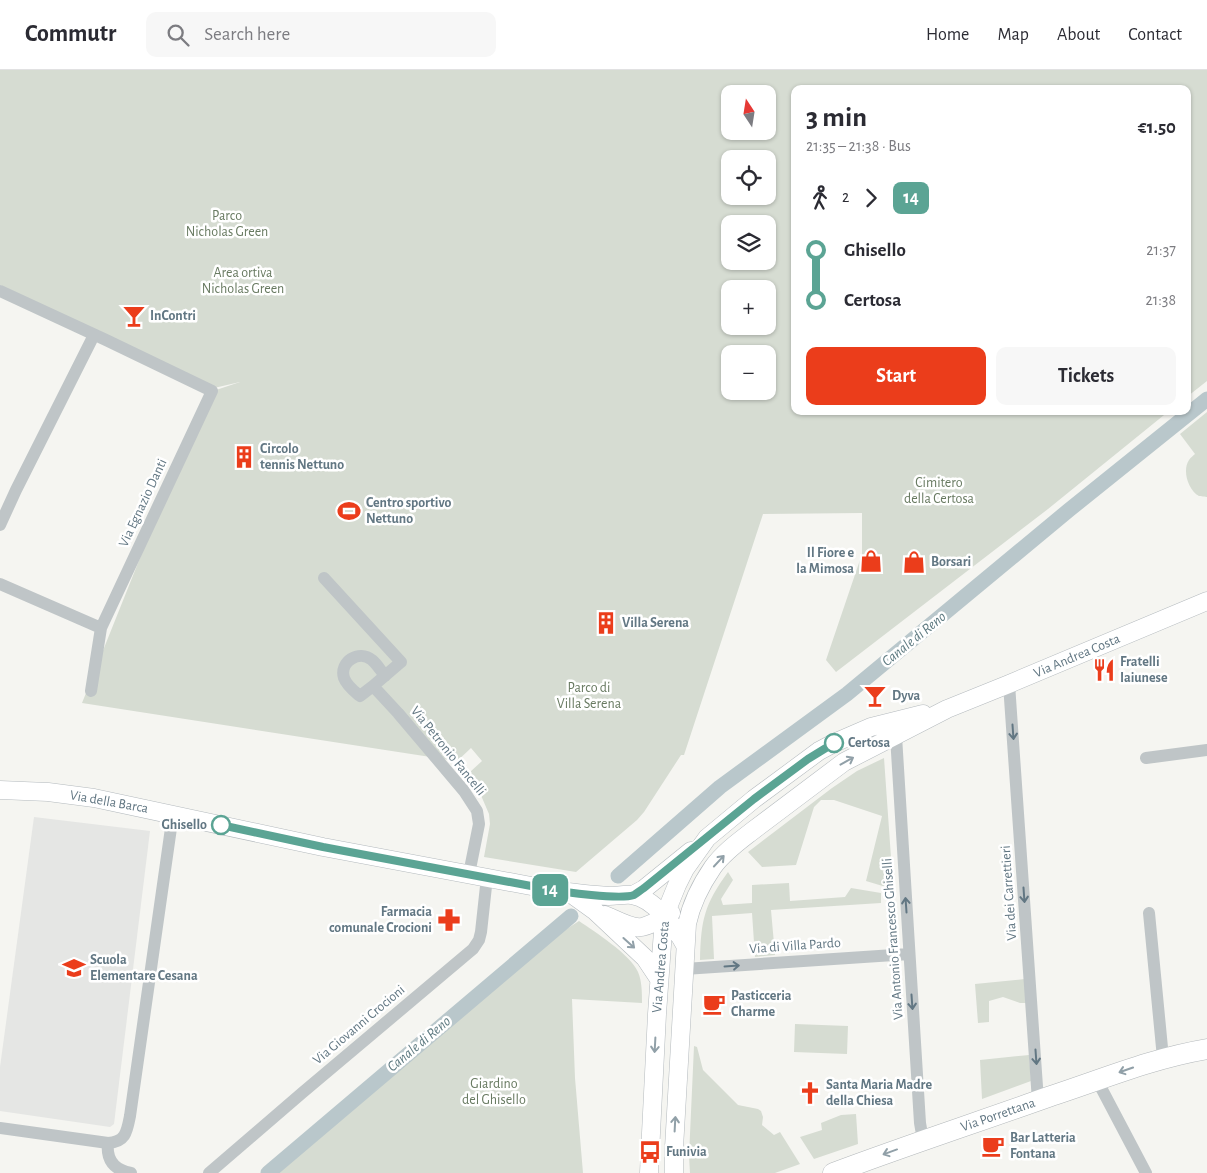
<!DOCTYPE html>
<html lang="en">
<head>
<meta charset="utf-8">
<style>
  :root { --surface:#fff; --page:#f7f7f7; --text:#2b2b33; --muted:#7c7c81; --line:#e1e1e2; --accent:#eb3d1b }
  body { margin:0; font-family:"Alegreya Sans",sans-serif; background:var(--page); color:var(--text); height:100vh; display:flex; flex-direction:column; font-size:19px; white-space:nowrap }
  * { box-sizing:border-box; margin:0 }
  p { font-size:16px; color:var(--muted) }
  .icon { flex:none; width:28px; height:28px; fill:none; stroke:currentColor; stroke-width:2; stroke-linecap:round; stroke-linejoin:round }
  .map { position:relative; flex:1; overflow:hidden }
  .side { position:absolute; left:791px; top:15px; width:400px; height:330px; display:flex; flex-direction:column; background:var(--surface); border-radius:10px; box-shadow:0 1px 4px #0004 }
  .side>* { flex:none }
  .badge { padding:0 10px; border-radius:8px; font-size:18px; line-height:32px }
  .needle { width:32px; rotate:348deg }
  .controls { position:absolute; left:721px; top:15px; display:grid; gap:10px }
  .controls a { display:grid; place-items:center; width:55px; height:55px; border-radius:10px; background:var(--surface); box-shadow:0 1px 4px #0004; font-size:25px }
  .map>.badge { position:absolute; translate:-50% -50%; box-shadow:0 0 0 2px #fff }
  .legs { display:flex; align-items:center; gap:8px; height:55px; padding:0 15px; font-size:16px }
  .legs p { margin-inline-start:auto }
  .summary { display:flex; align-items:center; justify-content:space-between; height:85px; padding:0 15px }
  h1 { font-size:28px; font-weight:600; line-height:38px }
  .action { display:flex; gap:10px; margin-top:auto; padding:10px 15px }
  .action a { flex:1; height:58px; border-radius:10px; background:var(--accent); color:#fff; font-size:20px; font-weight:600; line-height:58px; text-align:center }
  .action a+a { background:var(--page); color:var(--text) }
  ul { padding:0 15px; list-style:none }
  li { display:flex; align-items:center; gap:18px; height:50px; font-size:19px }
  li i { display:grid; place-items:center; width:8px; height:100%; margin:0 6px; background:currentColor }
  li i::after { content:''; width:12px; height:12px; margin:-6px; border:4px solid; border-radius:50%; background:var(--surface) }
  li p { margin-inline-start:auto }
  li:first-child i { background:linear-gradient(#0000 50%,currentColor 0) }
  li:last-child i { background:linear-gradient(currentColor 50%,#0000 0) }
  header { display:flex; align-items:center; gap:30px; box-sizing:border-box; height:70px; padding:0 25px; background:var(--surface); border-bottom:1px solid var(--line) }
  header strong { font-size:24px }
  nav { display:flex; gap:28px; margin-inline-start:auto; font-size:18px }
  .search { width:350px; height:45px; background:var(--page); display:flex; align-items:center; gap:12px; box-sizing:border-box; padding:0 18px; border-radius:10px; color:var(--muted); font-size:19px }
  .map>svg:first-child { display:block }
  .built { fill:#e5e6e4 }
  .green { fill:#d6dcd2; fill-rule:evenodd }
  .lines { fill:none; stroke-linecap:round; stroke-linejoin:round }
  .canal { stroke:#b9c7cb; stroke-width:15 }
  .secondary-casing { stroke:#b4babe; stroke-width:19 }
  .primary-casing { stroke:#b3b8bb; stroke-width:21 }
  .street { stroke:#bfc5c7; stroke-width:12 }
  .secondary { stroke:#fff; stroke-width:18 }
  .primary { stroke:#fff; stroke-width:20 }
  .oneway { stroke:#627783 }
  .oneway2 { stroke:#91a0a8 }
  .line-1-casing { stroke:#fff; stroke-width:11 }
  .line-1 { stroke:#5ba494; stroke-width:8 }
  .stop-1-dot { fill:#fff; stroke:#5ba494; stroke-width:2.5 }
  .labels { text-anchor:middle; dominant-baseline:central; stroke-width:5; stroke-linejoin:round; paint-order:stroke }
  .park-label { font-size:14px; fill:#687a61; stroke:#fff }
  .poi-label { font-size:14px; font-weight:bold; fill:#627783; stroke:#fff; text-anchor:start }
  .street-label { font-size:14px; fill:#627783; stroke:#fff }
  .stop-label { font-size:14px; font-weight:bold; fill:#627783; stroke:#fff; text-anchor:start }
  .water-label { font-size:15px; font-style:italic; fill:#5e7a81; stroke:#fff }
</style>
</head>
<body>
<header>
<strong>Commutr</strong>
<div class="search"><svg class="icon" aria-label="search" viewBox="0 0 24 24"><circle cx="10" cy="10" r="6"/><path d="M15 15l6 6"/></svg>Search here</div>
<nav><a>Home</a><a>Map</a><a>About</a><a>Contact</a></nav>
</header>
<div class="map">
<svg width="1207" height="1103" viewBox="0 0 1207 1103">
  <rect width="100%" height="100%" fill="#f5f5f1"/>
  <path class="built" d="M34,747L150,761L114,1054L110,1057L0,1041V997Z"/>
  <path class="green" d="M0,0H1207V311L1188,326V19H795V341H1169L1048,439L836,602L826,590L862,484V443L763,444L684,685H681L644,742L637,750L576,802L484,787L490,754L489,744L480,723L462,705L468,700L470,702L482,691L471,678L454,694L450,690L82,633L172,408L213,321L240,312L214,318L0,215ZM730,24H768V61H730ZM730,89H768V126H730ZM730,154H768V191H730ZM730,219H768V256H730ZM730,284H768V321H730Z
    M1207,342V427C1206,427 1200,426 1199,426C1188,420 1182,400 1189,390C1191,387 1193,386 1195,384L1180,364Z
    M884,688L893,816L886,817L866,811L882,746L834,730H821L814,737L796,795L762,797L748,782L832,718L857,701Z
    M728,802L733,810L721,829L723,835L752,833V815L789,813L790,831L845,827L851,818L881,823V833L771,840L775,885L755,887L752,843L712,846L714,889L700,890C701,850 704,835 728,802Z
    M579,851C595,862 630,884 638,902C642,911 642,923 642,933L572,929L575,1008L583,1103H273L362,1027L554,867Z
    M1025,909L1026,933H1020L1003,927L989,931V952L978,953L975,914Z
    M795,954L848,956L847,984L794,982Z
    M694,976L697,977L703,1000L738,1035L758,1039L761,1041L763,1047L762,1055L774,1065L780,1062L800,1094L775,1103H690L689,1086Z
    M1029,985L1031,1011L982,1029L980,990Z
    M856,1044L858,1074L814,1089L800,1067L822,1060L821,1053L841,1045Z"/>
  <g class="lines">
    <path class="canal" d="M618,806L720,717L847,624L1069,440L1207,329
      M268,1103L571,846"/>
    <defs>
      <path id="secondary" d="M0,720L48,722L94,728L323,777L547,819C567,822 588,825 609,826C617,826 625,824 632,825C654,828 676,858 685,875
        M570,823L595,841L645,888L659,909
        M633,825L644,819L691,781
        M605,845C615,849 632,859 642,857C652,855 662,848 671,843
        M649,1103L657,944L664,847L677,815L685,799L707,768L754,729L819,681L834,673L871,657L923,644
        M674,1103V1078L687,854C691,835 702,813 713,797C723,783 738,772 751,762L844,692L947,639L1009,614L1207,531"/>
      <path id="primary" d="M833,1103C905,1076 978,1052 1051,1026C1103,1009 1153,988 1207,979"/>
    </defs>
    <use href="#secondary" class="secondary-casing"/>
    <use href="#primary" class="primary-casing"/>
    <path class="street" d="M0,221L106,270L212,321L101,558L0,514
      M0,455L16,420L94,265
      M324,508L401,592L373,616L398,643L464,721L477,741L479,754L469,804
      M1009,614L1038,1031
      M373,616L360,626C354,621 347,616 344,608C339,592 359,579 372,590C377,594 381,601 385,606
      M91,621L101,558
      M896,666L920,1053L923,1070
      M1146,688L1207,680
      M1149,843L1163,988
      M684,899L909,884
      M1097,1010L1146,1103
      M0,1058L108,1073C126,1072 127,1061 130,1046L173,744
      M108,1073C106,1090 114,1100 131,1103
      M209,1103L302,1023L473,879L479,870L481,862L487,807"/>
    <use href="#secondary" class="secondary"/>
    <use href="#primary" class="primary"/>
  </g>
  <defs><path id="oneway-shaft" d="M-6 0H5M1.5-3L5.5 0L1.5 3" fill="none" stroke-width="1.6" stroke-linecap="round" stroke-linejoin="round" transform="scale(1.25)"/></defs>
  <g class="oneway">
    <use href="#oneway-shaft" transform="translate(1013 662) rotate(86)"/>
    <use href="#oneway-shaft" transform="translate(1024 825) rotate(86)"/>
    <use href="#oneway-shaft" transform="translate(906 835) rotate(-94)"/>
    <use href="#oneway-shaft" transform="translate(732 896) rotate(-4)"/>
    <use href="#oneway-shaft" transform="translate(912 932) rotate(86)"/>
    <use href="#oneway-shaft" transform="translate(1036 987) rotate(86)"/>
  </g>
  <g class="oneway2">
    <use href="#oneway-shaft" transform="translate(847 691) rotate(-29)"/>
    <use href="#oneway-shaft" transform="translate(719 791) rotate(-47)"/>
    <use href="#oneway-shaft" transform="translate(629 873) rotate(42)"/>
    <use href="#oneway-shaft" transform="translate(655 975) rotate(93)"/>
    <use href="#oneway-shaft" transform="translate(1126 1000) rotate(161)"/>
    <use href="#oneway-shaft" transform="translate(675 1054) rotate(-87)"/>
    <use href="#oneway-shaft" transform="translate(890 1082) rotate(160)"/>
  </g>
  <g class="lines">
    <defs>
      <path id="line-1" d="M221,755L323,777L547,819C563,822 620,830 634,825C637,823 641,820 644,818L754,729L808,689L834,673"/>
    </defs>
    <use href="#line-1" class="line-1-casing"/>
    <use href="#line-1" class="line-1"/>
  </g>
  <defs>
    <symbol id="bar-bare" viewBox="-9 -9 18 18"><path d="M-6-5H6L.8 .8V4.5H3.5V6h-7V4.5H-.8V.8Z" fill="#eb3d1b" stroke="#fff" stroke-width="2.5" paint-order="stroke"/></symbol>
    <symbol id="building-bare" viewBox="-9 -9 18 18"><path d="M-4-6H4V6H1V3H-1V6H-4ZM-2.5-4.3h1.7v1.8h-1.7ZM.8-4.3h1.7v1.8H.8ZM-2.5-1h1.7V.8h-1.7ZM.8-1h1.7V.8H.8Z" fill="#eb3d1b" stroke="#fff" stroke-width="2.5" paint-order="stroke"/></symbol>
    <symbol id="stadium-bare" viewBox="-9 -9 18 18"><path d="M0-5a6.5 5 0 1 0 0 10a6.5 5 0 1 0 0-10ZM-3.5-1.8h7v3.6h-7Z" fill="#eb3d1b" stroke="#fff" stroke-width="2.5" paint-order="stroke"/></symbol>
    <symbol id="shop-bare" viewBox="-9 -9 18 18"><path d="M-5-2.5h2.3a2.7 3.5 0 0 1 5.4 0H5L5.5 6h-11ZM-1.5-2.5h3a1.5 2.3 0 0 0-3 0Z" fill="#eb3d1b" stroke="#fff" stroke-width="2.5" paint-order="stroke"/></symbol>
    <symbol id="restaurant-bare" viewBox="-9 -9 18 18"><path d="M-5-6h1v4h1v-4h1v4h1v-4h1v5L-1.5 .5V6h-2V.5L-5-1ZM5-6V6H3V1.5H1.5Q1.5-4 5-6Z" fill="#eb3d1b" stroke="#fff" stroke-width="2.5" paint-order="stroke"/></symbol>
    <symbol id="pharmacy-bare" viewBox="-9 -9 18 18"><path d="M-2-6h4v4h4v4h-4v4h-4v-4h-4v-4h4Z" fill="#eb3d1b" stroke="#fff" stroke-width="2.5" paint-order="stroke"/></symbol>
    <symbol id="school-bare" viewBox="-9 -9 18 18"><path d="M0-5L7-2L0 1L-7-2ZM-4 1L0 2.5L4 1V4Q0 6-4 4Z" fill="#eb3d1b" stroke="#fff" stroke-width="2.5" paint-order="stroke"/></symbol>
    <symbol id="cafe-bare" viewBox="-9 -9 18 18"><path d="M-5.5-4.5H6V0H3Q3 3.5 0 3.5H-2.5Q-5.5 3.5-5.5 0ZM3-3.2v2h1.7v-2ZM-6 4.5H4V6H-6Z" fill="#eb3d1b" stroke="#fff" stroke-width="2.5" paint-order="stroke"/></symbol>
    <symbol id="church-bare" viewBox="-9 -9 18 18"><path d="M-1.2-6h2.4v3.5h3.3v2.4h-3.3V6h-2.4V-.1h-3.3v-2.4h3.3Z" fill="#eb3d1b" stroke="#fff" stroke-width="2.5" paint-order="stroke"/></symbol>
    <symbol id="bus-bare" viewBox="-9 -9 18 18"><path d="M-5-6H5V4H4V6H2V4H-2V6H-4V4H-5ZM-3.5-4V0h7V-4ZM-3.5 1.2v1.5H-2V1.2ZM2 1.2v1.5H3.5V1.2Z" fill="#eb3d1b" stroke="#fff" stroke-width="2.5" paint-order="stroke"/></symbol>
  </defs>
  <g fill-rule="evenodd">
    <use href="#bar-bare" x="118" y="230" width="32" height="32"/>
    <use href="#building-bare" x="228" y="371" width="32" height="32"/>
    <use href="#stadium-bare" x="333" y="425" width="32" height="32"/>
    <use href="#shop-bare" x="855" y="475" width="32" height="32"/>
    <use href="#shop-bare" x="898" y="476" width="32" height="32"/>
    <use href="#building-bare" x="590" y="537" width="32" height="32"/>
    <use href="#restaurant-bare" x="1088" y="584" width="32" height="32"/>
    <use href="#bar-bare" x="859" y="610" width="32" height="32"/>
    <use href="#pharmacy-bare" x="433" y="834" width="32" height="32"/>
    <use href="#school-bare" x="58" y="882" width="32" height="32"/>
    <use href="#cafe-bare" x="698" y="918" width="32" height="32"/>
    <use href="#church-bare" x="794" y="1007" width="32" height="32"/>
    <use href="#cafe-bare" x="977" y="1060" width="32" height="32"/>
    <use href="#bus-bare" x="634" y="1066" width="32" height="32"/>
  </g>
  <g class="stop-1-dot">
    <circle cx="834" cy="673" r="9"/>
    <circle cx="221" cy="755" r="9"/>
  </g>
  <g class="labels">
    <g class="park-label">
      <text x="227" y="146">Parco<tspan x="227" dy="16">Nicholas Green</tspan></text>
      <text x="243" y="203">Area ortiva<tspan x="243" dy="16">Nicholas Green</tspan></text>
      <text x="939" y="413">Cimitero<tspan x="939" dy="16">della Certosa</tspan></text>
      <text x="589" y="618">Parco di<tspan x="589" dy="16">Villa Serena</tspan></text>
      <text x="494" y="1014">Giardino<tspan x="494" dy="16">del Ghisello</tspan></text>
    </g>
    <g class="poi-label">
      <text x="150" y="246">InContri</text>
      <text x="260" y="379">Circolo<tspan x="260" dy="16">tennis Nettuno</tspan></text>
      <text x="366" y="433">Centro sportivo<tspan x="366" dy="16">Nettuno</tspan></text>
      <text x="854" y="483" text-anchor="end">Il Fiore e<tspan x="854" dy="16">la Mimosa</tspan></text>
      <text x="931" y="492">Borsari</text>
      <text x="622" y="553">Villa Serena</text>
      <text x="1120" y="592">Fratelli<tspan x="1120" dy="16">Iaiunese</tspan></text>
      <text x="892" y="626">Dyva</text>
      <text x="432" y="842" text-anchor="end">Farmacia<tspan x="432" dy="16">comunale Crocioni</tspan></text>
      <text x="90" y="890">Scuola<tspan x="90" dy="16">Elementare Cesana</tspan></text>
      <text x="731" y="926">Pasticceria<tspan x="731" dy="16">Charme</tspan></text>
      <text x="826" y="1015">Santa Maria Madre<tspan x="826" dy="16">della Chiesa</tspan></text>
      <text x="1010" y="1068">Bar Latteria<tspan x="1010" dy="16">Fontana</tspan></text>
      <text x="666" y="1082">Funivia</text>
    </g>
    <g class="street-label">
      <text transform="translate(143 433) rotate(-65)">Via Egnazio Danti</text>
      <text transform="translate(1077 586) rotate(-23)">Via Andrea Costa</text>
      <text transform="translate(448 681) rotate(51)">Via Petronio Fancelli</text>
      <text transform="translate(109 732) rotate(10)">Via della Barca</text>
      <text transform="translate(1009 823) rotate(-94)">Via dei Carrettieri</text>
      <text transform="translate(893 869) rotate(-94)">Via Antonio Francesco Ghiselli</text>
      <text transform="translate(795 876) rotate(-4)">Via di Villa Pardo</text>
      <text transform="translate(661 897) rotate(-85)">Via Andrea Costa</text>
      <text transform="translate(359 955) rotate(-40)">Via Giovanni Crocioni</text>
      <text transform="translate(998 1045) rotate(-19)">Via Porrettana</text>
    </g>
    <g class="stop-label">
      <text x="848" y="673">Certosa</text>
      <text x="207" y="755" text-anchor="end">Ghisello</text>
    </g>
    <g class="water-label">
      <text transform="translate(914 569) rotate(-39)">Canale di Reno</text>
      <text transform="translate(419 974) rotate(-40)">Canale di Reno</text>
    </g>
  </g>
</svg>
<div class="controls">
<a><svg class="needle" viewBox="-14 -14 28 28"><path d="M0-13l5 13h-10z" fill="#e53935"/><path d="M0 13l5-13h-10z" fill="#7c7c81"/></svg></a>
<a><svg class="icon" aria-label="locate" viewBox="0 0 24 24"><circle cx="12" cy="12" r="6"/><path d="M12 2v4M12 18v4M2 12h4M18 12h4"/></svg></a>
<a><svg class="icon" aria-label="layers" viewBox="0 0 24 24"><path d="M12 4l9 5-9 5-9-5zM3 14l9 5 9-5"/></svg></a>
<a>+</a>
<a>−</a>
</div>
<b class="badge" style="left:550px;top:820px;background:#5ba494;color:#fff">14</b>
<section class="side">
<div class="summary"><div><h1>3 min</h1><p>21:35 – 21:38 · Bus</p></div><b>€1.50</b></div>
<div class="legs"><svg class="icon" aria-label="walk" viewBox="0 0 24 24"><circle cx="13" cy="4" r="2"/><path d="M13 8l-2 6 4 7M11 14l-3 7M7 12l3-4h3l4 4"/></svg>2<svg class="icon" aria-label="forward" viewBox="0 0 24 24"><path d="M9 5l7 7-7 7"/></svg><b class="badge" style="background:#5ba494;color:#fff">14</b></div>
<ul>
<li><i style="color:#5ba494"></i><b>Ghisello</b><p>21:37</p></li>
<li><i style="color:#5ba494"></i><b>Certosa</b><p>21:38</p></li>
</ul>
<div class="action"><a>Start</a><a>Tickets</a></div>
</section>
</div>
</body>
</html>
